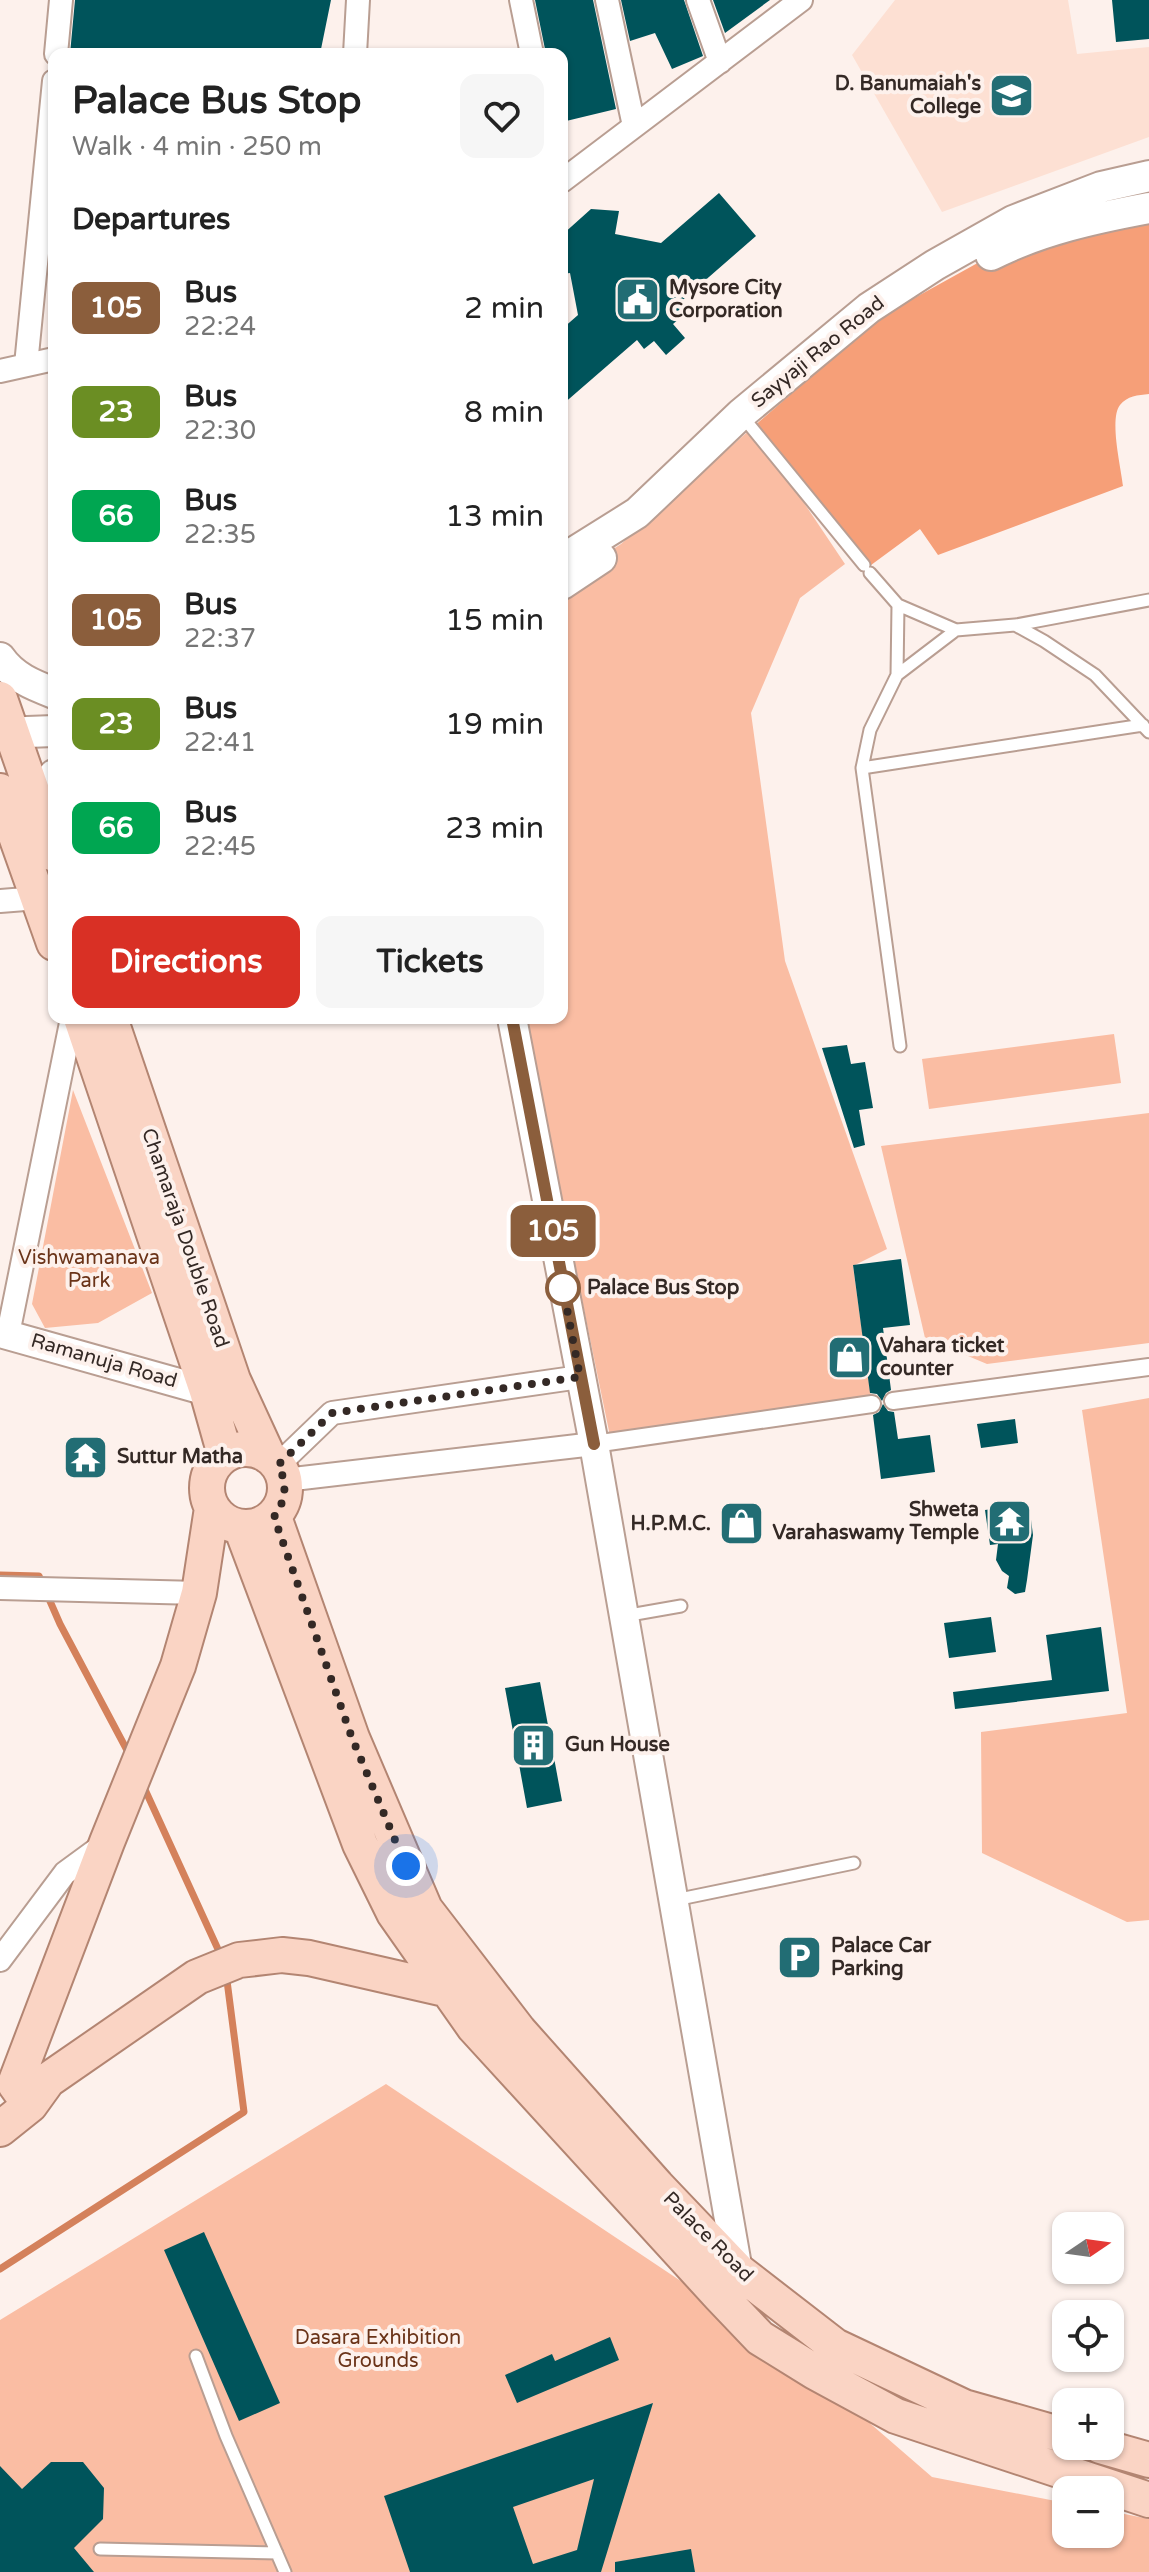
<!DOCTYPE html>
<html lang="en">
<head>
<meta charset="utf-8">
<style>
  :root { --surface:#fff; --page:#f6f6f6; --text:#222; --muted:#767676; --accent:#d93025 }
  body { margin:0; font-family:"Varela Round",sans-serif; background:var(--page); color:var(--text); height:100vh; display:flex; flex-direction:column; font-size:30px; white-space:nowrap }
  * { box-sizing:border-box; margin:0 }
  p { font-size:26px; color:var(--muted) }
  .icon { flex:none; width:44px; height:44px; fill:none; stroke:currentColor; stroke-width:2; stroke-linecap:round; stroke-linejoin:round }
  .map { position:relative; flex:1; overflow:hidden }
  .drawer { position:absolute; left:48px; top:48px; width:520px; height:976px; display:flex; flex-direction:column; background:var(--surface); border-radius:16px; box-shadow:0 2px 6px #0004 }
  .drawer>* { flex:none }
  .badge { padding:0 16px; border-radius:12px; font-size:28px; line-height:52px }
  .needle { width:52px; rotate:77deg }
  .tools { position:absolute; left:1052px; top:2212px; display:grid; gap:16px }
  .tools a { display:grid; place-items:center; width:72px; height:72px; border-radius:16px; background:var(--surface); box-shadow:0 2px 6px #0004; font-size:40px }
  .you { position:absolute; width:40px; height:40px; margin:-20px; border:6px solid #fff; border-radius:50%; background:#1a73e8; box-shadow:0 0 0 12px #1a73e833 }
  .map>.badge { position:absolute; translate:-50% -50%; box-shadow:0 0 0 4px #fff }
  h2 { padding:0 24px; font-size:30px; line-height:72px }
  .round { display:grid; place-items:center; flex:none; width:84px; height:84px; border-radius:16px; background:var(--page) }
  .headline { display:flex; align-items:center; justify-content:space-between; height:136px; padding:0 24px }
  h1 { font-size:38px; font-weight:700; line-height:60px }
  .cta { display:flex; gap:16px; margin-top:auto; padding:16px 24px }
  .cta a { flex:1; height:92px; border-radius:16px; background:var(--accent); color:#fff; font-size:32px; font-weight:700; line-height:92px; text-align:center }
  .cta a+a { background:var(--page); color:var(--text) }
  ul { padding:0; list-style:none }
  li { display:flex; align-items:center; gap:24px; height:104px; padding:0 24px }
  li div { flex:1 }
  li b { display:block; font-size:30px }
  li em { font-style:normal }
  li .badge { min-width:88px; font-weight:700; text-align:center }
  .map>svg:first-child { display:block }
  .built { fill:#fde0d3 }
  .green { fill:#fabda3 }
  .forest { fill:#f69f78 }
  .lines { fill:none; stroke-linecap:round; stroke-linejoin:round }
  .stream { stroke:#d4815b; stroke-width:7 }
  .building { fill:#00545b; fill-rule:evenodd }
  .service-casing { stroke:#b99e92; stroke-width:15 }
  .pedestrian-casing { stroke:#b99e92; stroke-width:20 }
  .minor-casing { stroke:#b99e92; stroke-width:26 }
  .tertiary-casing { stroke:#b99e92; stroke-width:32 }
  .secondary-casing { stroke:#b99e92; stroke-width:34 }
  .primary-casing { stroke:#b38572; stroke-width:38 }
  .service { stroke:#fff; stroke-width:11 }
  .pedestrian { stroke:#fff; stroke-width:16 }
  .minor { stroke:#fff; stroke-width:22 }
  .tertiary { stroke:#fff; stroke-width:28 }
  .secondary { stroke:#fff; stroke-width:30 }
  .primary { stroke:#fad4c4; stroke-width:34 }
  .line-casing { stroke:#fff; stroke-width:18 }
  .line { stroke:#8b5e3c; stroke-width:12 }
  .walk { stroke:#342925; stroke-width:8; stroke-dasharray:0 14.4 }
  .stop-dot { fill:#fff; stroke:#8b5e3c; stroke-width:4 }
  .labels { text-anchor:middle; dominant-baseline:central; stroke-width:8; stroke-linejoin:round; paint-order:stroke }
  .poi-label { font-size:20px; font-weight:bold; fill:#342925; stroke:#fdf1ec; text-anchor:start }
  .street-label { font-size:20px; fill:#342925; stroke:#fdf1ec }
  .park-label { font-size:20px; fill:#6a3318; stroke:#fdf1ec }
  .stop-label { font-size:20px; font-weight:bold; fill:#342925; stroke:#fdf1ec; text-anchor:start }
</style>
</head>
<body>
<div class="map">
<svg width="1149" height="2572" viewBox="0 0 1149 2572">
  <rect width="100%" height="100%" fill="#fdf1ec"/>
  <path class="built" d="M895,0H1068L1077,54L1149,47V137L942,212L852,55Z"/>
  <path class="green" d="M753,427L845,564L800,598L751,713L785,961L887,1249L853,1266L872,1404L610,1436L524,1018H562V582L621,544Z
    M1114,1034L1121,1083L929,1109L922,1059Z
    M73,1090L152,1293L98,1323L45,1328L32,1304Z
    M1149,1113V1343L987,1364L925,1338L881,1146Z
    M1149,1398V1920L1127,1922L982,1853L981,1732L1127,1713L1082,1410Z
    M386,2084L790,2354L932,2477L1066,2503V2534H1110V2511L1149,2519V2572H0V2320Z"/>
  <path class="forest" d="M1149,209V394C1138,395 1127,396 1120,405C1109,419 1121,467 1123,486L938,555L920,529L867,568L753,427L880,317L1021,239Z"/>
  <g class="lines">
    <path class="stream" d="M0,1575L39,1576L60,1624L129,1754
      M142,1783L222,1958
      M0,2269L244,2112L226,1973"/>
  </g>
  <path class="building" d="M75,0H331L320,54H70Z
    M535,0H593L616,109L562,122V54H546Z
    M621,0H684L703,56L672,69L655,33L630,41Z
    M713,0H770L725,33Z
    M1112,0H1149V39L1116,42Z
    M719,193L756,236L678,304L686,313L673,324L685,338L666,355L654,341L644,349L637,340L562,405V329L578,315L570,273L562,274V235L591,209L619,211L615,234L661,243Z
    M847,1045L851,1064L865,1062L873,1108L859,1110L865,1145L854,1148L822,1048Z
    M901,1259L910,1325L883,1328L891,1390L886,1393L882,1401L877,1394L870,1393L853,1265Z
    M883,1404L888,1411L894,1412L898,1439L930,1435L935,1472L881,1479L873,1415L879,1412Z
    M1015,1419L1018,1443L981,1448L977,1424Z
    M1029,1504L1033,1535L1027,1580L1025,1592L1015,1594L1007,1588L1009,1576L1002,1571L996,1560L998,1544L990,1545L985,1510Z
    M991,1617L996,1652L949,1658L944,1623Z
    M1101,1627L1109,1691L955,1709L953,1692L1052,1680L1046,1635Z
    M540,1682L562,1801L527,1808L505,1688Z
    M204,2232L280,2403L239,2421L164,2250Z
    M610,2337L619,2360L517,2403L505,2375L552,2354L555,2361Z
    M653,2403L601,2572H410L384,2496ZM594,2479L577,2550L533,2564L513,2507Z
    M51,2462H83L104,2488L103,2519L74,2548L94,2572H0V2466L22,2489Z
    M691,2549L695,2572H615V2562Z"/>
  <g class="lines">
    <defs>
      <path id="service" d="M743,417L864,565
        M870,573L898,605L956,630L1015,625L1044,641L1095,675L1149,732
        M898,605L897,675L870,730L862,768L900,1046
        M1016,625L1149,600
        M897,675L956,630
        M862,768L1143,725
        M624,1616L681,1606
        M675,1900L854,1863
        M196,2356L226,2436L285,2572
        M100,2549L277,2553"/>
      <path id="pedestrian" d="M893,1401L1149,1367
        M594,1444L872,1404"/>
      <path id="minor" d="M521,0L532,54
        M607,0L634,126
        M698,0L720,62
        M56,54L61,0
        M355,54L358,0
        M562,181L801,0
        M26,365L54,81
        M0,371L54,359
        M0,901L38,898
        M8,1334L72,1018
        M278,1465L332,1413L580,1377
        M285,1480L594,1444
        M0,1588L199,1593
        M0,1960L65,1873L106,1843"/>
      <path id="tertiary" d="M512,1018L594,1444L738,2271
        M0,1333L207,1391"/>
      <path id="secondary" d="M991,255C1040,230 1095,218 1149,208
        M562,560L637,513L741,414L869,308L935,265L1013,221L1101,187L1149,176
        M562,584L601,558
        M0,658C13,677 33,685 54,693
        M0,733L54,731
        M51,832L48,806L54,775"/>
      <path id="primary" d="M0,699L54,854
        M0,791L54,943
        M81,1018L207,1391L225,1455
        M110,1018L233,1380L268,1456
        M207 1488a39 39 0 1 1 78 0a39 39 0 1 1-78 0Z
        M274,1517L352,1738L425,1909L519,2031L657,2186L738,2271L835,2346L964,2407L1066,2436
        M241,1527L360,1844L394,1913L474,2027L720,2296L760,2338L815,2372L896,2416L1149,2500
        M30,2105L15,2084L107,1842L178,1666L199,1593L212,1508
        M0,2129L30,2105L48,2080L197,1977L239,1960L282,1955L309,1958L449,1990
        M1100,2446L1149,2460"/>
    </defs>
    <use href="#service" class="service-casing"/>
    <use href="#pedestrian" class="pedestrian-casing"/>
    <use href="#minor" class="minor-casing"/>
    <use href="#tertiary" class="tertiary-casing"/>
    <use href="#secondary" class="secondary-casing"/>
    <use href="#primary" class="primary-casing"/>
    <use href="#service" class="service"/>
    <use href="#pedestrian" class="pedestrian"/>
    <use href="#minor" class="minor"/>
    <use href="#tertiary" class="tertiary"/>
    <use href="#secondary" class="secondary"/>
    <use href="#primary" class="primary"/>
  </g>
  <g class="lines">
    <defs>
      <path id="line" d="M512,1018L594,1444"/>
    </defs>
    <use href="#line" class="line-casing"/>
    <use href="#line" class="line"/>
    <path class="walk" d="M406,1866L352,1738L274,1517C286,1500 288,1484 278,1465L332,1413L580,1377L563,1288"/>
  </g>
  <defs>
    <symbol id="university-square" viewBox="-11 -11 22 22"><rect x="-9" y="-9" width="18" height="18" rx="4" fill="#226d74" stroke="#fdf1ec"/><path d="M0-5L7-2L0 1L-7-2ZM-4 1L0 2.5L4 1V4Q0 6-4 4Z" fill="#fff"/></symbol>
    <symbol id="civic-square" viewBox="-11 -11 22 22"><rect x="-9" y="-9" width="18" height="18" rx="4" fill="#226d74" stroke="#fdf1ec"/><path d="M-.6-6.5H3V-4.5H.6V-3L4-1V1h2V6H-6V1h2V-1L-.6-3ZM-1.2 2.5V6h2.4V2.5Z" fill="#fff"/></symbol>
    <symbol id="shop-square" viewBox="-11 -11 22 22"><rect x="-9" y="-9" width="18" height="18" rx="4" fill="#226d74" stroke="#fdf1ec"/><path d="M-5-2.5h2.3a2.7 3.5 0 0 1 5.4 0H5L5.5 6h-11ZM-1.5-2.5h3a1.5 2.3 0 0 0-3 0Z" fill="#fff"/></symbol>
    <symbol id="temple-square" viewBox="-11 -11 22 22"><rect x="-9" y="-9" width="18" height="18" rx="4" fill="#226d74" stroke="#fdf1ec"/><path d="M0-6L5-2H3V0L6.5 2.5H4V6H1.5V3h-3V6H-4V2.5H-6.5L-3 0V-2H-5Z" fill="#fff"/></symbol>
    <symbol id="building-square" viewBox="-11 -11 22 22"><rect x="-9" y="-9" width="18" height="18" rx="4" fill="#226d74" stroke="#fdf1ec"/><path d="M-4-6H4V6H1V3H-1V6H-4ZM-2.5-4.3h1.7v1.8h-1.7ZM.8-4.3h1.7v1.8H.8ZM-2.5-1h1.7V.8h-1.7ZM.8-1h1.7V.8H.8Z" fill="#fff"/></symbol>
    <symbol id="parking-square" viewBox="-11 -11 22 22"><rect x="-9" y="-9" width="18" height="18" rx="4" fill="#226d74" stroke="#fdf1ec"/><path d="M-3.5-5.5H1a3.5 3.5 0 0 1 0 7H-1V5.5H-3.5ZM-1-3.4V-.6H.8a1.4 1.4 0 0 0 0-2.8Z" fill="#fff"/></symbol>
  </defs>
  <g fill-rule="evenodd">
    <use href="#university-square" x="986" y="70" width="51" height="51"/>
    <use href="#civic-square" x="612" y="274" width="51" height="51"/>
    <use href="#shop-square" x="824" y="1332" width="51" height="51"/>
    <use href="#temple-square" x="60" y="1432" width="51" height="51"/>
    <use href="#temple-square" x="984" y="1496" width="51" height="51"/>
    <use href="#shop-square" x="716" y="1498" width="51" height="51"/>
    <use href="#building-square" x="508" y="1720" width="51" height="51"/>
    <use href="#parking-square" x="774" y="1932" width="51" height="51"/>
  </g>
  <circle class="stop-dot" cx="563" cy="1288" r="16"/>
  <g class="labels">
    <g class="poi-label">
      <text x="981" y="84" text-anchor="end">D. Banumaiah's<tspan x="981" dy="23">College</tspan></text>
      <text x="669" y="288">Mysore City<tspan x="669" dy="23">Corporation</tspan></text>
      <text x="880" y="1346">Vahara ticket<tspan x="880" dy="23">counter</tspan></text>
      <text x="117" y="1457">Suttur Matha</text>
      <text x="979" y="1510" text-anchor="end">Shweta<tspan x="979" dy="23">Varahaswamy Temple</tspan></text>
      <text x="711" y="1524" text-anchor="end">H.P.M.C.</text>
      <text x="565" y="1745">Gun House</text>
      <text x="831" y="1946">Palace Car<tspan x="831" dy="23">Parking</tspan></text>
    </g>
    <g class="street-label">
      <text transform="translate(818 352) rotate(-39)">Sayyaji Rao Road</text>
      <text transform="translate(185 1238) rotate(71)">Chamaraja Double Road</text>
      <text transform="translate(104 1361) rotate(16)">Ramanuja Road</text>
      <text transform="translate(708 2237) rotate(45)">Palace Road</text>
    </g>
    <g class="park-label">
      <text x="89" y="1258">Vishwamanava<tspan x="89" dy="23">Park</tspan></text>
      <text x="378" y="2338">Dasara Exhibition<tspan x="378" dy="23">Grounds</tspan></text>
    </g>
    <g class="stop-label">
      <text x="587" y="1288">Palace Bus Stop</text>
    </g>
  </g>
</svg>
<div class="tools">
<a><svg class="needle" viewBox="-14 -14 28 28"><path d="M0-13l5 13h-10z" fill="#e53935"/><path d="M0 13l5-13h-10z" fill="#767676"/></svg></a>
<a><svg class="icon" aria-label="locate" viewBox="0 0 24 24"><circle cx="12" cy="12" r="6"/><path d="M12 2v4M12 18v4M2 12h4M18 12h4"/></svg></a>
<a>+</a>
<a>−</a>
</div>
<div class="you" style="left:406px;top:1866px"></div>
<b class="badge" style="left:553px;top:1231px;background:#8b5e3c;color:#fff">105</b>
<section class="drawer">
<div class="headline"><div><h1>Palace Bus Stop</h1><p>Walk · 4 min · 250 m</p></div><a class="round"><svg class="icon" aria-label="heart" viewBox="0 0 24 24"><path d="M12 20l-8-8c-3-5 5-10 8-4 3-6 11-1 8 4z"/></svg></a></div>
<h2>Departures</h2>
<ul>
<li><span class="badge" style="background:#8b5e3c;color:#fff">105</span><div><b>Bus</b><p>22:24</p></div><em>2 min</em></li>
<li><span class="badge" style="background:#6b8e23;color:#fff">23</span><div><b>Bus</b><p>22:30</p></div><em>8 min</em></li>
<li><span class="badge" style="background:#00a651;color:#fff">66</span><div><b>Bus</b><p>22:35</p></div><em>13 min</em></li>
<li><span class="badge" style="background:#8b5e3c;color:#fff">105</span><div><b>Bus</b><p>22:37</p></div><em>15 min</em></li>
<li><span class="badge" style="background:#6b8e23;color:#fff">23</span><div><b>Bus</b><p>22:41</p></div><em>19 min</em></li>
<li><span class="badge" style="background:#00a651;color:#fff">66</span><div><b>Bus</b><p>22:45</p></div><em>23 min</em></li>
</ul>
<div class="cta"><a>Directions</a><a>Tickets</a></div>
</section>
</div>
</body>
</html>
